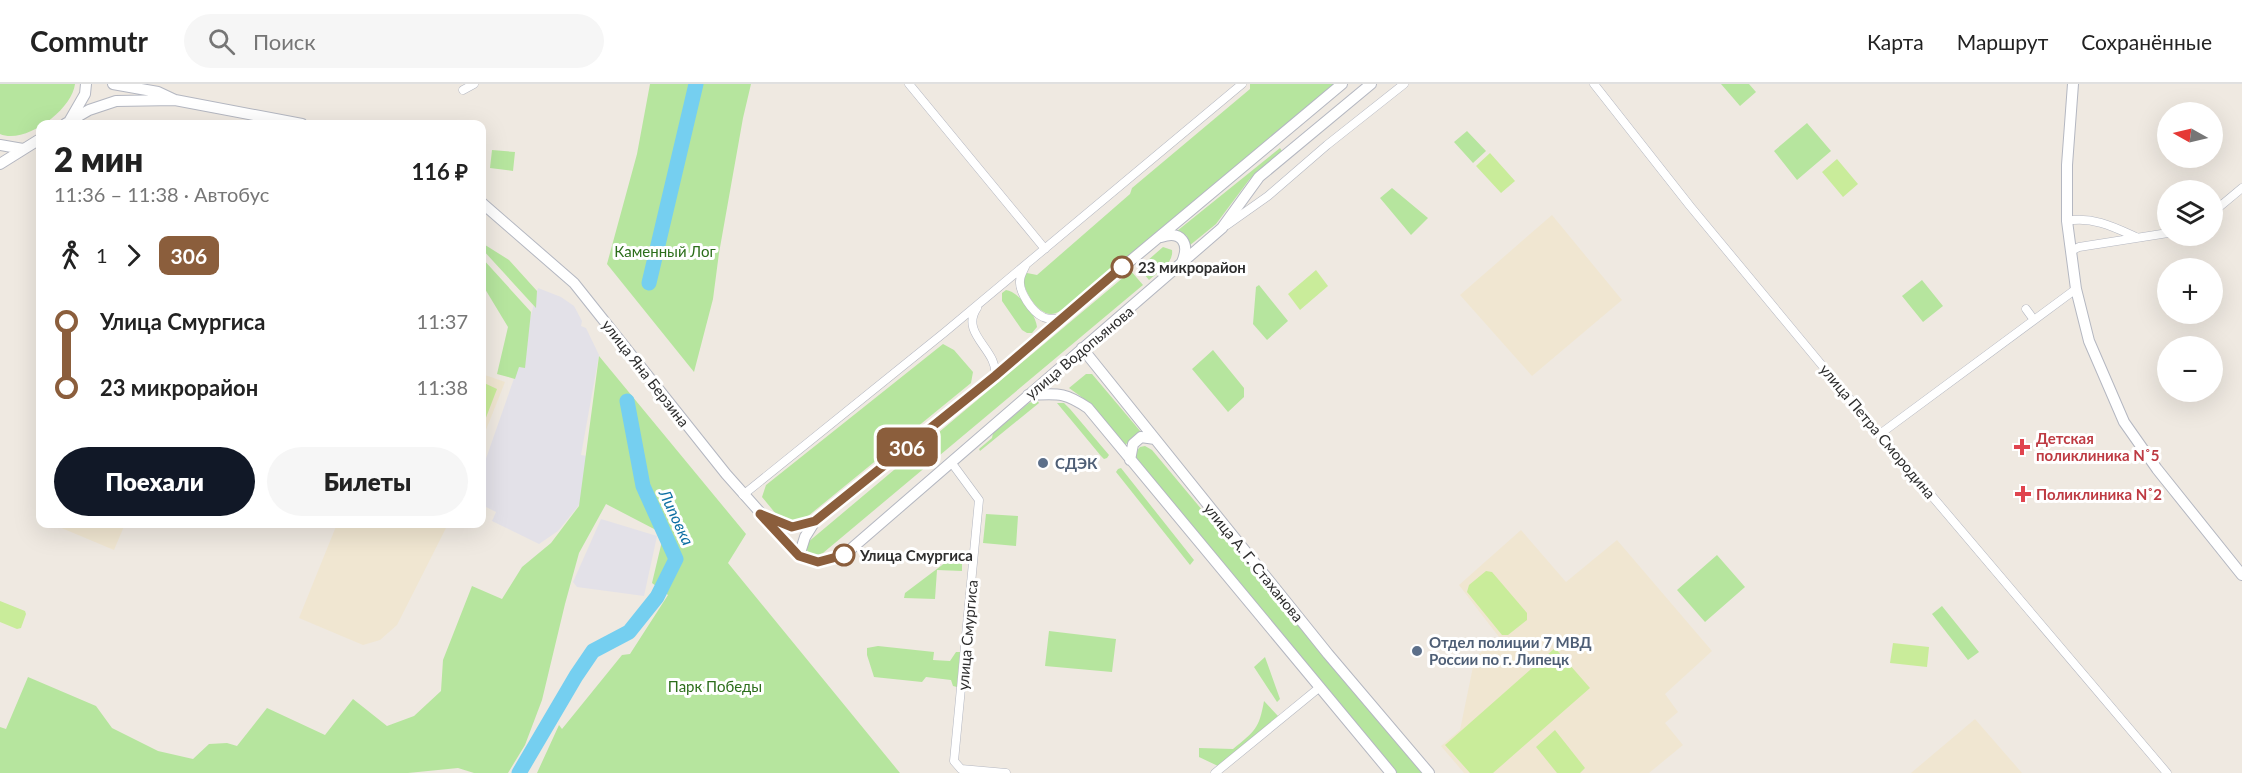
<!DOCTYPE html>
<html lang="ru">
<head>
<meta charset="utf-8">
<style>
  :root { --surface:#fff; --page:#f6f6f6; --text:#222; --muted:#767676; --line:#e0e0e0; --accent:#111827 }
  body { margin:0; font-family:Lato,sans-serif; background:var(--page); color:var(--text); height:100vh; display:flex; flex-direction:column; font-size:22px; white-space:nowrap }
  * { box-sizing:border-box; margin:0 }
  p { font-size:20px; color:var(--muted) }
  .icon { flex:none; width:33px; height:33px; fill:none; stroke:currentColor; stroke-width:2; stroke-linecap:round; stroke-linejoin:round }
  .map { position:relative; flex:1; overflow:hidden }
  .sheet { position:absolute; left:36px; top:36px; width:450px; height:408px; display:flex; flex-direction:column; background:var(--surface); border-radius:12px; box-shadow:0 6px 24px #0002 }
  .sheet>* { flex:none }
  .badge { padding:0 12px; border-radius:9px; font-size:21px; line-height:39px }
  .needle { width:39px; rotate:278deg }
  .tools { position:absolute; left:2157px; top:18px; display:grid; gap:12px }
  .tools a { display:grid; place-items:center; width:66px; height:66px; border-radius:50%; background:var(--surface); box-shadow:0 6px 24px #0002; font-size:30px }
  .map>.badge { position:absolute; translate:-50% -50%; box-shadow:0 0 0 3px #fff }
  .legs { display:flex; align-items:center; gap:9px; height:66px; padding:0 18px; font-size:20px }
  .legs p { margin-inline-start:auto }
  .headline { display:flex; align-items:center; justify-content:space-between; height:102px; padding:0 18px }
  h1 { font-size:33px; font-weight:800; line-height:45px }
  .action { display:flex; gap:12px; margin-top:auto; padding:12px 18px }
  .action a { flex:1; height:69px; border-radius:36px; background:var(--accent); color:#fff; font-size:24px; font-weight:800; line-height:69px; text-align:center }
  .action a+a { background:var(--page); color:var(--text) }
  ul { padding:0 18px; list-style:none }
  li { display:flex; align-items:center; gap:21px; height:66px; font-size:22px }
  li i { display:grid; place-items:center; width:9px; height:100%; margin:0 8px; background:currentColor }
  li i::after { content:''; width:15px; height:15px; margin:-8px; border:4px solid; border-radius:50%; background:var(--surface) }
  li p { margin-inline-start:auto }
  li:first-child i { background:linear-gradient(#0000 50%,currentColor 0) }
  li:last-child i { background:linear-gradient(currentColor 50%,#0000 0) }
  header { display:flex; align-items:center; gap:36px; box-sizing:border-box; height:84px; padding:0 30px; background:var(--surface); border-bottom:2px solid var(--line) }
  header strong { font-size:28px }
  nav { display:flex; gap:33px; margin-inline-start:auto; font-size:21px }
  .search { width:420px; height:54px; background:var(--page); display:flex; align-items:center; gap:15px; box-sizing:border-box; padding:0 21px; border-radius:33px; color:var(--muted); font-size:22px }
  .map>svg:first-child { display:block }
  .industrial { fill:#e3e1e8 }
  .education { fill:#f0e6d1 }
  .green { fill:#b6e59e }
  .pitch { fill:#c9ec9a }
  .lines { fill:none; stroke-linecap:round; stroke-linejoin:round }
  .river { stroke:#75cff0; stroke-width:15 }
  .street-casing { stroke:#b4b7c1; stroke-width:9 }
  .secondary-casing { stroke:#b4b7c1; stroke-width:12 }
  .street { stroke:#fff; stroke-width:8 }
  .secondary { stroke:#fff; stroke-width:10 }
  .line-1-casing { stroke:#fff; stroke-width:14 }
  .line-1 { stroke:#8b5e3c; stroke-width:9 }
  .stop-1-dot { fill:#fff; stroke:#8b5e3c; stroke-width:3 }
  .health-dot { fill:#e0444e; stroke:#fff; stroke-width:2 }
  .service-dot { fill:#5c6f8a; stroke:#fff; stroke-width:2 }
  .labels { text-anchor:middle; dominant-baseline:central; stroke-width:6; stroke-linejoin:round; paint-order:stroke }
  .park-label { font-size:15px; fill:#2c6e1b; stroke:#fff }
  .stop-label { font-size:15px; font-weight:bold; fill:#2e2e2e; stroke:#fff; text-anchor:start }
  .street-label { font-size:15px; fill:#2e2e2e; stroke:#fff }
  .health-label { font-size:15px; font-weight:bold; fill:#be3a42; stroke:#fff; text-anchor:start }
  .service-label { font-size:15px; font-weight:bold; fill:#4e5e75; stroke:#fff; text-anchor:start }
  .water-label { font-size:16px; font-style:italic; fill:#0d6fa3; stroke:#fff }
</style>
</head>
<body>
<header>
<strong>Commutr</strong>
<div class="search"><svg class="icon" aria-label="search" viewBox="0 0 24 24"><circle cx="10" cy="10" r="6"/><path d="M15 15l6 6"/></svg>Поиск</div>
<nav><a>Карта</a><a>Маршрут</a><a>Сохранённые</a></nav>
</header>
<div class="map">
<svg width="2242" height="689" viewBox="0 0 2242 689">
  <rect width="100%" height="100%" fill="#efe9e1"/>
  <path class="industrial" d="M538,204L561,213L574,222L582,237L581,242L586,244L599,271L581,371L598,374L593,404L558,447L539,460L492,437L496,428L482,421V386L518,283Z
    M601,435L657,452L644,512L577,503L573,498Z"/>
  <path class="education" d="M1552,131L1622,216L1532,292L1460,211Z
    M482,290L505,298L482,356Z
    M52,440H125L114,466Z
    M337,440H448L397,541L380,556L363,561L299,534Z
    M1521,446L1566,498L1617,456L1712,567L1665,610L1678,628L1665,639L1683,661L1649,689H1464L1441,662L1460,646L1475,573L1499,553L1459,501Z
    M1975,635L2022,689H1911Z"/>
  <path class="green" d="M0,0H75C72,26 25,61 0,50Z
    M650,0H751L743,34L719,169L713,215L694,288L607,180L637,70Z
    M1250,0H1336L1068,222C1063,225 1057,230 1051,230C1037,230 1023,205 1023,194L1027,189L1037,191L1130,110L1132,104L1250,5Z
    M1721,0H1749L1756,8L1740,22Z
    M1807,39L1831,67L1797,96L1774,67Z
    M1467,47L1486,67L1473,79L1454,58Z
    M1280,64L1282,67L1249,96L1216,140L1189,162L1187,152L1177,147Z
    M492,66L515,68L513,87L490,84Z
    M1392,104L1428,134L1411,151L1380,114Z
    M482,159L509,176L537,207L536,224L482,165Z
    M1163,163L1172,166C1174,179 1158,188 1149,196L1139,184Z
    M482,174L531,228L525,284L519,283L515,295L497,290L508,243L482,200Z
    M1131,187L1143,201L823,469C815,472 811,472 806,465L807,459Z
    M1922,196L1943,222L1923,238L1902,212Z
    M1259,201L1288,237L1267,256L1253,240L1256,203Z
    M1006,206C1019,208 1036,230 1037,243L1032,249H1027L1022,246L1002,217V209Z
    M943,260L954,266L973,288L971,299L802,437L787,438L776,430L762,413L766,401Z
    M1213,266L1244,304V313L1228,328L1192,285Z
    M599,272L746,450L728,479L900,689H537L559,641L562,645L622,571L630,570L668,511L652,499L662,457L656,446L606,420L579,469L565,520L542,616L525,661L508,689H474L458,684L408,689H0V643L6,645L28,593L96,622L112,644L158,667L193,675L209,660L227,659L237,662L267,624L325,651L353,615L387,642L414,632L441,607L443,576L472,502L502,515L522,483L551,459L579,422Z
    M1086,290H1092L1141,348L1125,361L1087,317L1069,304Z
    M1037,316L1039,319L980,367L979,365L992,354L993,349L1029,319Z
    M1057,319H1064L1070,325L1109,371L1107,374L1104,375L1101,372Z
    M1145,362L1152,366L1422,689H1396L1135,376V369L1140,363Z
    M1121,384L1194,476L1190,481L1116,388L1118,385Z
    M986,430L1018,432L1016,462L983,459Z
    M962,466V487L937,486L935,515L904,514L905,509Z
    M1717,471L1745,503L1705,538L1677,506Z
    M1942,522L1979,568L1968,576L1932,530Z
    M1049,547L1116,555L1112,588L1045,582Z
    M878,562L934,568L933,576L950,577L956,568H960L957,603L953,602L951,596L926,593L922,598L874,593L867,571V564Z
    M1265,573L1280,615L1277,618L1254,583Z
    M1264,617L1278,632L1218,682L1199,673V664L1233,665C1255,647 1259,645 1264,617Z"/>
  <path class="pitch" d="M1490,69L1515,97L1501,109L1476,82Z
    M1837,75L1858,100L1843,113L1822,88Z
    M1316,186L1328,202L1300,226L1288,210Z
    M482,298L497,305L482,344Z
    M1486,487L1492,488L1527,529V536L1508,551H1502L1467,508L1469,501Z
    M0,517L25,527L26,530L21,544L17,545L0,538Z
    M1893,559L1929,563L1927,583L1890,579Z
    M1555,564L1590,604L1493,689H1470L1445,661Z
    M1555,646L1585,684L1580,689H1557L1536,663Z"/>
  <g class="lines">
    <path class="river" d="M649,199L696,0
      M519,689L576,592L593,567L629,548L657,513L676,475L643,402L627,317"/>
    <defs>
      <path id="street" d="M909,0L1045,165
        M1594,0L1690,122L1864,332L2167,689
        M463,6L474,0
        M2212,129L2242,104
        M2067,137C2092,132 2114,143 2136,153
        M1227,141L1268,112L1327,61L1404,0
        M2071,167L2079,163L2168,149
        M1025,183C1023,187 1020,192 1020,197C1019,208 1032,228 1043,233C1049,236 1056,235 1063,235
        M977,224C959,250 999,266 995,292
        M2026,225L2034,236
        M1880,350L2076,205
        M951,378L979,416L954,677L961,685L1006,689
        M743,411L945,248L1242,0
        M1215,689L1320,603"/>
      <path id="secondary" d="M113,0L158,8L175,16L302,40
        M2073,0L2067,81V137L2076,205L2089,257L2124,338L2157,385L2242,491
        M70,36L85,10L86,0
        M65,40L89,26L116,17L175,16
        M0,61L23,65
        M0,80L40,55
        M482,119L574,199L726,390L799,472L818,478L844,471L1222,144L1259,93L1371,0
        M1161,153C1182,146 1190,160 1182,178
        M1082,264L1328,570L1429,689
        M1028,311C1057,310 1063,307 1088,324L1391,689
        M1130,376L1133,360L1141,353L1155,355
        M765,433L792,443L815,437L995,292L1123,183L1342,0
        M799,472L805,453L815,437"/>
    </defs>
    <use href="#street" class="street-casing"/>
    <use href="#secondary" class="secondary-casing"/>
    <use href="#street" class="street"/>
    <use href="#secondary" class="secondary"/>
  </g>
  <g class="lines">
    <defs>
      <path id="line-1" d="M844,471L818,478L799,472L760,430L792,443L815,437L995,292L1122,183"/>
    </defs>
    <use href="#line-1" class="line-1-casing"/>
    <use href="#line-1" class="line-1"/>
  </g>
  <g class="stop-1-dot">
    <circle cx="1122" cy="183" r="10"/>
    <circle cx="844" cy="471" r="10"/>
  </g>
  <g class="health-dot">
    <path d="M2019 354h6v6h6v6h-6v6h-6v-6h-6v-6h6z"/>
    <path d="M2020 401h6v6h6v6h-6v6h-6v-6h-6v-6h6z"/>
  </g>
  <g class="service-dot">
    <circle cx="1043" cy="379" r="6"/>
    <circle cx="1417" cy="567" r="6"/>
  </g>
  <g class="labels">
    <g class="park-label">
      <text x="665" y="167">Каменный Лог</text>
      <text x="715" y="602">Парк Победы</text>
    </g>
    <g class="stop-label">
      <text x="1138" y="183">23 микрорайон</text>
      <text x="860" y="471">Улица Смургиса</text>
    </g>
    <g class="street-label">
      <text transform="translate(1079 268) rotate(-40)">улица Водопьянова</text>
      <text transform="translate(646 289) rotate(52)">улица Яна Берзина</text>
      <text transform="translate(1878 347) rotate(50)">улица Петра Смородина</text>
      <text transform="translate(1254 478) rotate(51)">улица А. Г. Стаханова</text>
      <text transform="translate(967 551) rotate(-85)">улица Смургиса</text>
    </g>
    <g class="health-label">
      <text x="2036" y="354">Детская<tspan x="2036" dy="17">поликлиника N˚5</tspan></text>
      <text x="2036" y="410">Поликлиника N˚2</text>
    </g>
    <g class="service-label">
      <text x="1055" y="379">СДЭК</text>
      <text x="1429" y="558">Отдел полиции 7 МВД<tspan x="1429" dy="17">России по г. Липецк</tspan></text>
    </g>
    <g class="water-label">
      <text transform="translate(677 433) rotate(65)">Липовка</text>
    </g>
  </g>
</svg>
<div class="tools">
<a><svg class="needle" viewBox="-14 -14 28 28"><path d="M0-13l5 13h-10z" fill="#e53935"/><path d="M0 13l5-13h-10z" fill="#767676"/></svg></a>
<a><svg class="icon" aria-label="layers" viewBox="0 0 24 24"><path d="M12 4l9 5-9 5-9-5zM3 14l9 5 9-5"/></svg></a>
<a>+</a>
<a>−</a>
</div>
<b class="badge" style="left:907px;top:363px;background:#8b5e3c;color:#fff">306</b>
<section class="sheet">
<div class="headline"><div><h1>2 мин</h1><p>11:36 – 11:38 · Автобус</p></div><b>116 ₽</b></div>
<div class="legs"><svg class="icon" aria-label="walk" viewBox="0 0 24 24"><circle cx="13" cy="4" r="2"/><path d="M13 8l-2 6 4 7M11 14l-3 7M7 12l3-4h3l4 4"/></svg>1<svg class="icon" aria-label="forward" viewBox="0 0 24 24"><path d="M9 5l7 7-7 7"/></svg><b class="badge" style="background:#8b5e3c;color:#fff">306</b></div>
<ul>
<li><i style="color:#8b5e3c"></i><b>Улица Смургиса</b><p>11:37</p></li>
<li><i style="color:#8b5e3c"></i><b>23 микрорайон</b><p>11:38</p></li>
</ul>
<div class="action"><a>Поехали</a><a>Билеты</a></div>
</section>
</div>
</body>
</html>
